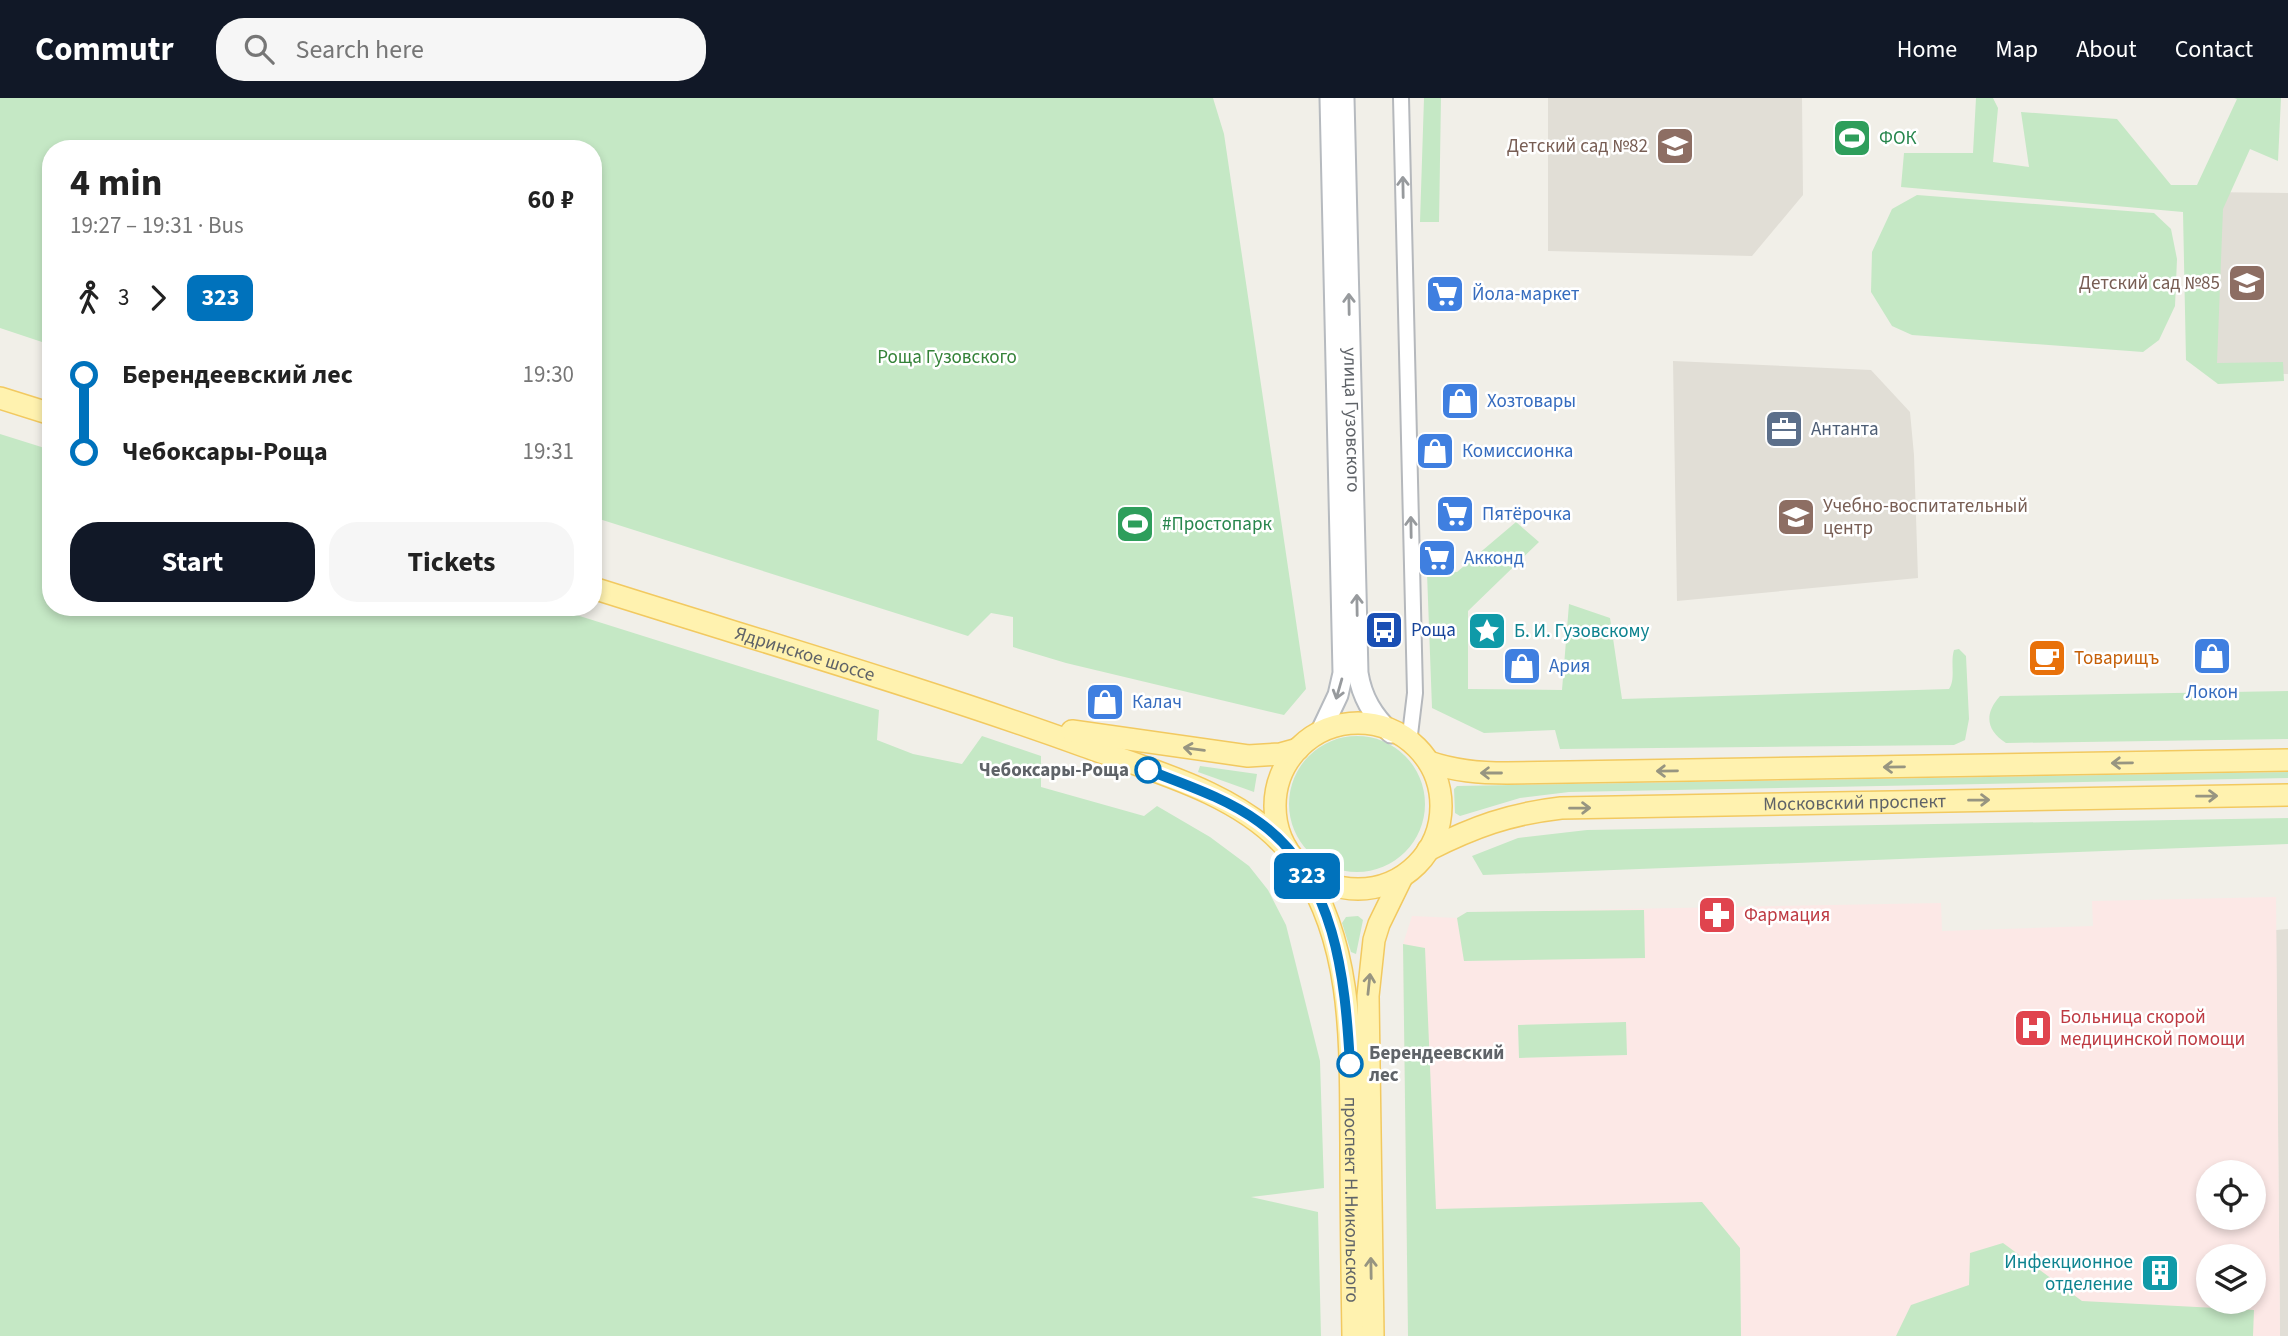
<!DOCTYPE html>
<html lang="en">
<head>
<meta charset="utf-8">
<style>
  :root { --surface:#fff; --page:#f6f6f6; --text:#222; --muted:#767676; --accent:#111827 }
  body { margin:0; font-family:"Source Sans 3",sans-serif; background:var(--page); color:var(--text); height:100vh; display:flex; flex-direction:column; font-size:26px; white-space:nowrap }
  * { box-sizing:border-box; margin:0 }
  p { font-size:23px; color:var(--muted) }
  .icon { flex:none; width:38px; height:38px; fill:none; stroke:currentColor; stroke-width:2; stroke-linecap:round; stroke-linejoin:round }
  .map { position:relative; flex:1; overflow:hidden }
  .panel { position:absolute; left:42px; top:42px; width:560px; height:476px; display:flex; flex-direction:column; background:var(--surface); border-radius:28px; box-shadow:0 4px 10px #0003 }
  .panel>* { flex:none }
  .badge { padding:0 14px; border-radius:10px; font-size:24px; line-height:46px }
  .fabs { position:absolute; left:2196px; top:1062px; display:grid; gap:14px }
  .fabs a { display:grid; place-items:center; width:70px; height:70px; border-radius:50%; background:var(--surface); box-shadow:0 4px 10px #0003; font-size:35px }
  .map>.badge { position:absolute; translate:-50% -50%; box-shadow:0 0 0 4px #fff }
  .legs { display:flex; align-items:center; gap:10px; height:77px; padding:0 28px; font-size:23px }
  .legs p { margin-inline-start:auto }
  .head { display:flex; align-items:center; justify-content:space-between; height:119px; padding:0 28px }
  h1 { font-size:38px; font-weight:700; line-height:52px }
  .primary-button { display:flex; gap:14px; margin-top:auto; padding:14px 28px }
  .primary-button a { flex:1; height:80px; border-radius:28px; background:var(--accent); color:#fff; font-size:28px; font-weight:700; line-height:80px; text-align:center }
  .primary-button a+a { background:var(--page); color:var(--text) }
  ul { padding:0 28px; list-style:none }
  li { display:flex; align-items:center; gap:24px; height:77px; font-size:26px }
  li i { display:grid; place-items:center; width:10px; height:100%; margin:0 9px; background:currentColor }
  li i::after { content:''; width:18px; height:18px; margin:-9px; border:5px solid; border-radius:50%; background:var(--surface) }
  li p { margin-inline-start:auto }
  li:first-child i { background:linear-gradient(#0000 50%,currentColor 0) }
  li:last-child i { background:linear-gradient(currentColor 50%,#0000 0) }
  header { display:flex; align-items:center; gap:42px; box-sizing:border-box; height:98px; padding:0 35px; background:var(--accent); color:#fff }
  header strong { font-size:33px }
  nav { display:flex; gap:38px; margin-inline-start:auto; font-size:24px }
  .search { width:490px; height:63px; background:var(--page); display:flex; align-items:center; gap:18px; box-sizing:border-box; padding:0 24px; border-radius:28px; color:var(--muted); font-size:26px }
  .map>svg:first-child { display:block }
  .education { fill:#e1ded6 }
  .medical { fill:#fce8e6; fill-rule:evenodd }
  .green { fill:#c5e8c5 }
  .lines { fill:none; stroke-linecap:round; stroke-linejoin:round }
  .street-casing { stroke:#b5b8bc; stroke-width:18 }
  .secondary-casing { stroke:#b6babf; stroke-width:23 }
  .primary-casing { stroke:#f2c960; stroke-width:24 }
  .street { stroke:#fff; stroke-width:14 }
  .secondary { stroke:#fff; stroke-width:19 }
  .primary { stroke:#fff2af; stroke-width:21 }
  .oneway { stroke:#979a9d }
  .oneway2 { stroke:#979581 }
  .line-1-casing { stroke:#fff; stroke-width:16 }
  .line-1 { stroke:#0072bc; stroke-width:10 }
  .stop-1-dot { fill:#fff; stroke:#0072bc; stroke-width:3.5 }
  .labels { text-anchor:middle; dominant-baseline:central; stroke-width:5; stroke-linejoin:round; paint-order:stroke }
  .leisure-label { font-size:19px; fill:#27864d; stroke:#fff; text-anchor:start }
  .education-label { font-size:19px; fill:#785e54; stroke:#fff; text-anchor:end }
  .shop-label { font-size:19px; fill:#366cbe; stroke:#fff; text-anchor:start }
  .park-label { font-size:19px; fill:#348238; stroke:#fff }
  .street-label { font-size:19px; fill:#5f6368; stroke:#fff }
  .service-label { font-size:19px; fill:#4e5e75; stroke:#fff; text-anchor:start }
  .transit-label { font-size:19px; fill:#164399; stroke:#fff; text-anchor:start }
  .culture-label { font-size:19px; fill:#0d838f; stroke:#fff; text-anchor:start }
  .food-label { font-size:19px; fill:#c56008; stroke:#fff; text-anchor:start }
  .stop-label { font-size:19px; font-weight:bold; fill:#5f6368; stroke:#fff; text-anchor:end }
  .health-label { font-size:19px; fill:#be3a42; stroke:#fff; text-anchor:start }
</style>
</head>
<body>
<header>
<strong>Commutr</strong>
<div class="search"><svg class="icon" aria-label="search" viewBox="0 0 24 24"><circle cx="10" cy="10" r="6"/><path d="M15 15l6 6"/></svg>Search here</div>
<nav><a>Home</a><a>Map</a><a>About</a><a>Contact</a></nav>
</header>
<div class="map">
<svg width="2288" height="1238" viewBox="0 0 2288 1238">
  <rect width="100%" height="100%" fill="#f1efe8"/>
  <path class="education" d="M1548,0H1802L1803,97L1752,158L1548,153Z
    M2207,94L2288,95V276L2204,275Z
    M1673,263L1871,272L1910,314L1914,357L1918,480L1677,503Z
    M2288,831V1238H2280L2276,832Z"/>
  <path class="medical" d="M2276,799L2280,1238H1408L1403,846L1412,818L1457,820L1467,814L1941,805L1942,833L2093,828L2092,803ZM2208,1074H2254V1120H2208ZM2208,1158H2254V1204H2208Z"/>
  <path class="green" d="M0,0H1213L1224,36L1306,591L1284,617L1066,565L1013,549V519L991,515L968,538L593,419V51H51V247L0,230Z
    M1424,0H1441L1439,124H1420Z
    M1976,0H1993L1998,10L1993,64L2029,69L2021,14L2117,21L2171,87H2197L2237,1L2234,0H2281L2278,63L2250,51L2223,111L2217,265L2283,264L2284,283L2218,286L2186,262L2183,114L1901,89L1904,55H1973Z
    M1917,97L2154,115L2171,131L2177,161L2175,208L2159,242L2143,254L1912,237L1892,228L1871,194L1872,154L1892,111Z
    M0,336L51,352V509H551L879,612L877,642L913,656L962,666L982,638L1041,658V689L1144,718L1157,708L1210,739L1249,768L1268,792L1286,827L1320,963L1324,1090L1251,1099L1318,1114L1321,1238H0Z
    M1516,424L1539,444L1468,513V591L1562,592L1569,506L1610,520L1622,601L1949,591C1956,581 1950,564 1954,552L1959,551L1966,558L1969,621L1965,642L1954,647L1560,651L1555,632L1484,635L1432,610L1427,475L1457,474Z
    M2288,593V641L2006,645C1986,632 1984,616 2000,598Z
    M1289 706a68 68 0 1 1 136 0a68 68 0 1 1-136 0Z
    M1200,668L1257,676L1254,694L1198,674Z
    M2288,674V680L1569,694L1520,700L1460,718L1455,715L1454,691L1457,688Z
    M2288,720V746L1483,777L1472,758L1518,740L1587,732Z
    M1644,812L1645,860L1464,863L1457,820L1467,814Z
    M1358,818L1363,822L1356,856L1351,854L1342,825L1346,819Z
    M1403,846L1425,850L1436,1111L1702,1104L1740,1150L1741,1238H1408Z
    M1626,924L1627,957L1519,960L1518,927Z
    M2003,1145L2082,1203L2254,1212L2253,1238H1896L1911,1207L1969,1187L1970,1155Z"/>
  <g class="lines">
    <defs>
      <path id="street" d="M1401,0L1415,595L1409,645"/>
      <g id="secondary">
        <path id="s1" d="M1344,0L1358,575C1362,600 1373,618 1391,635"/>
        <path d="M1321,633L1338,597L1343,575L1330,0"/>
      </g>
      <g id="primary">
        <path d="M0,300L51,316"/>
        <path id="s2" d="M593,490C757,542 923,590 1084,648C1150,672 1239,695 1286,750"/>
        <circle cx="1358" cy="708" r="83"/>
        <path d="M1072,633L1248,658L1280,656L1298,651"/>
        <path d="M1429,664C1455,673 1479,675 1507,675L2288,662"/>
        <path id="s3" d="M1428,752C1474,729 1509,716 1561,710L2288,697"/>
        <path id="s4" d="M1302,770C1355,851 1350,952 1351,1045C1351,1109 1352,1174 1353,1238"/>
        <path d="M1373,1238L1368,898L1374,842L1379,826L1401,781"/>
      </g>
    </defs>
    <use href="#street" class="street-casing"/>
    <use href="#secondary" class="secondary-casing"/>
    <use href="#primary" class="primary-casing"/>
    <use href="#street" class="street"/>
    <use href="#secondary" class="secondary"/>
    <use href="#primary" class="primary"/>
  </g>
  <defs><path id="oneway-shaft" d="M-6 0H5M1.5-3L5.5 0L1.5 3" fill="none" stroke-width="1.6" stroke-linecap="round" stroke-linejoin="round" transform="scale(1.75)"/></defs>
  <g class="oneway">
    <use href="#oneway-shaft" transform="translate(1403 89) rotate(-91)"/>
    <use href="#oneway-shaft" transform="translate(1349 206) rotate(-91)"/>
    <use href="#oneway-shaft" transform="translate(1411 429) rotate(-91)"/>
    <use href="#oneway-shaft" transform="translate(1357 507) rotate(-91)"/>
    <use href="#oneway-shaft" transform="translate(1339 591) rotate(106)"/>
  </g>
  <g class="oneway2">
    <use href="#oneway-shaft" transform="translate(1194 651) rotate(-173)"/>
    <use href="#oneway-shaft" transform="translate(2122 665) rotate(179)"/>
    <use href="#oneway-shaft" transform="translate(1894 669) rotate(179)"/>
    <use href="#oneway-shaft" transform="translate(1667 673) rotate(179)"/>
    <use href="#oneway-shaft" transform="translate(1491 675) rotate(-180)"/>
    <use href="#oneway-shaft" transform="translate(2207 698) rotate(-1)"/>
    <use href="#oneway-shaft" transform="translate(1979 702) rotate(-1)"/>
    <use href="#oneway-shaft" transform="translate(1580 710) rotate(-1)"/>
    <use href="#oneway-shaft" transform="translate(1369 886) rotate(-84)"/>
    <use href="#oneway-shaft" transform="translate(1371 1170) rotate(-91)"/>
  </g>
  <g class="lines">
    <defs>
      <path id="line-1" d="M1148,672C1186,687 1226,700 1259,724C1336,779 1345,880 1350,966"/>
    </defs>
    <use href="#line-1" class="line-1-casing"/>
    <use href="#line-1" class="line-1"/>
  </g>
  <defs>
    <symbol id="stadium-square" viewBox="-11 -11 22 22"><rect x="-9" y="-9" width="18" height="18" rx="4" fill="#2e9e5b" stroke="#fff"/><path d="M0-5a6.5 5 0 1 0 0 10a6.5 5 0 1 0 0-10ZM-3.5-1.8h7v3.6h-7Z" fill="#fff"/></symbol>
    <symbol id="school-square" viewBox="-11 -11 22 22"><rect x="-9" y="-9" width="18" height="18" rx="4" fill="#8d6e63" stroke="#fff"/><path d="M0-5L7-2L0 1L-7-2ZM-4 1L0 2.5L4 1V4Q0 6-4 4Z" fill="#fff"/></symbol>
    <symbol id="supermarket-square" viewBox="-11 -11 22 22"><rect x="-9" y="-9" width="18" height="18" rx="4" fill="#3f7fe0" stroke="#fff"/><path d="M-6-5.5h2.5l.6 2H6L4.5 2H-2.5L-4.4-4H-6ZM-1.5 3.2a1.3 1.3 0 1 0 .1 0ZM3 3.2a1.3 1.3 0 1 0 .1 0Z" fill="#fff"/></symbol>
    <symbol id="shop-square" viewBox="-11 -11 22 22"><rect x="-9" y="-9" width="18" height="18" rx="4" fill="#3f7fe0" stroke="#fff"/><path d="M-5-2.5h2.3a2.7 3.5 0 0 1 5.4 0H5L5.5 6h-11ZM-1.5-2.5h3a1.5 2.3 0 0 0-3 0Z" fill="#fff"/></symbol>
    <symbol id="office-square" viewBox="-11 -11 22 22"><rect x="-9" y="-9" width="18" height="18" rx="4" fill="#5c6f8a" stroke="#fff"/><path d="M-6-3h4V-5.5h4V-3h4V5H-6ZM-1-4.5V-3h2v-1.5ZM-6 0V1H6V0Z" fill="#fff"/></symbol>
    <symbol id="bus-square" viewBox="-11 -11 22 22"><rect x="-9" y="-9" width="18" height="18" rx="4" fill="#1a4fb4" stroke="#fff"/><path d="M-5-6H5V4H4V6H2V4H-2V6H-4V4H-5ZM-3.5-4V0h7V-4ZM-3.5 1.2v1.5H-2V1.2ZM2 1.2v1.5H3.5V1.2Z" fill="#fff"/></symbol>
    <symbol id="sight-square" viewBox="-11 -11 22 22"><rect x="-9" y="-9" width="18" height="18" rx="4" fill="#0f9aa8" stroke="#fff"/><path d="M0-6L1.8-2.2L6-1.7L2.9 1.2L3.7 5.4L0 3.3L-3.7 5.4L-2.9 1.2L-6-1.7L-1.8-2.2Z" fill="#fff"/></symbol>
    <symbol id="cafe-square" viewBox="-11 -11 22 22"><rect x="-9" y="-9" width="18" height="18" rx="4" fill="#e8710a" stroke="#fff"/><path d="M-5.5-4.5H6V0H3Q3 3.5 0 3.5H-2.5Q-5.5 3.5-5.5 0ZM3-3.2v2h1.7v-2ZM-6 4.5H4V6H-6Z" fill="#fff"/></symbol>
    <symbol id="pharmacy-square" viewBox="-11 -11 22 22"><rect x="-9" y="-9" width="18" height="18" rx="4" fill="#e0444e" stroke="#fff"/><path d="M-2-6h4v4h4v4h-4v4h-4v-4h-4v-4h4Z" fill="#fff"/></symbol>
    <symbol id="hospital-square" viewBox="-11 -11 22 22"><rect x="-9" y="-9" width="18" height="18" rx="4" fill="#e0444e" stroke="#fff"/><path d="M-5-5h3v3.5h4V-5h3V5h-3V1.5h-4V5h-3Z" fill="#fff"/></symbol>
    <symbol id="building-square" viewBox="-11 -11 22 22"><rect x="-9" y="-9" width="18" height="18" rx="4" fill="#0f9aa8" stroke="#fff"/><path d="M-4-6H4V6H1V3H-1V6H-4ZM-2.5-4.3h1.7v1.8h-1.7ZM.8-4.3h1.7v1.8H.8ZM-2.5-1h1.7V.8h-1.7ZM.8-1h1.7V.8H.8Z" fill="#fff"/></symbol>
  </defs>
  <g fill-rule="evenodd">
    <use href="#stadium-square" x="1830" y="18" width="44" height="44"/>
    <use href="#school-square" x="1653" y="26" width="44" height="44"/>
    <use href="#school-square" x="2225" y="163" width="44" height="44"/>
    <use href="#supermarket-square" x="1423" y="174" width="44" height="44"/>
    <use href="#shop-square" x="1438" y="281" width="44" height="44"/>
    <use href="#office-square" x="1762" y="309" width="44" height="44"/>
    <use href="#shop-square" x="1413" y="331" width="44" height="44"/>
    <use href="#supermarket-square" x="1433" y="394" width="44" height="44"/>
    <use href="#school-square" x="1774" y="397" width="44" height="44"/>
    <use href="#stadium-square" x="1113" y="404" width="44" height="44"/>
    <use href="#supermarket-square" x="1415" y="438" width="44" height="44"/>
    <use href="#bus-square" x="1362" y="510" width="44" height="44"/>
    <use href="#sight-square" x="1465" y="511" width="44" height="44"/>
    <use href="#shop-square" x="2190" y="536" width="44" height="44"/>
    <use href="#cafe-square" x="2025" y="538" width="44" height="44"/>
    <use href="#shop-square" x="1500" y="546" width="44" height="44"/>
    <use href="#shop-square" x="1083" y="582" width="44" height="44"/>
    <use href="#pharmacy-square" x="1695" y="795" width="44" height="44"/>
    <use href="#hospital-square" x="2011" y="908" width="44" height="44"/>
    <use href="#building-square" x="2138" y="1153" width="44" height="44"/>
  </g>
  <g class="stop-1-dot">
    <circle cx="1148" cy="672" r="12"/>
    <circle cx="1350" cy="966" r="12"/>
  </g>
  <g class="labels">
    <g class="leisure-label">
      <text x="1879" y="40">ФОК</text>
      <text x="1162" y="426">#Простопарк</text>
    </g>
    <g class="education-label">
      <text x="1648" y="48">Детский сад №82</text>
      <text x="2220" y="185">Детский сад №85</text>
      <text x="1823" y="408" text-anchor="start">Учебно-воспитательный<tspan x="1823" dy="22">центр</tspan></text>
    </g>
    <g class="shop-label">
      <text x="1472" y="196">Йола-маркет</text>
      <text x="1487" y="303">Хозтовары</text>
      <text x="1462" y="353">Комиссионка</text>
      <text x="1482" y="416">Пятёрочка</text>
      <text x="1464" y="460">Акконд</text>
      <text x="1549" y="568">Ария</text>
      <text x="2212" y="594" text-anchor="middle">Локон</text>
      <text x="1132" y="604">Калач</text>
    </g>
    <g class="park-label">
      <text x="947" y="259">Роща Гузовского</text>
    </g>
    <g class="street-label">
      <text stroke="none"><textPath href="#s1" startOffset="322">улица Гузовского</textPath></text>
      <text stroke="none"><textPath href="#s2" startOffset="222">Ядринское шоссе</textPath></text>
      <text stroke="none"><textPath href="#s3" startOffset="434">Московский проспект</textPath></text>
      <text stroke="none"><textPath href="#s4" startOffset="340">проспект Н.Никольского</textPath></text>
    </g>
    <g class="service-label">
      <text x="1811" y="331">Антанта</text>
    </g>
    <g class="transit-label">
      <text x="1411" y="532">Роща</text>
    </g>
    <g class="culture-label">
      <text x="1514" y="533">Б. И. Гузовскому</text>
      <text x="2133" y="1164" text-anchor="end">Инфекционное<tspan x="2133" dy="22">отделение</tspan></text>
    </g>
    <g class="food-label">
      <text x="2074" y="560">Товарищъ</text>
    </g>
    <g class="stop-label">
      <text x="1129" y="672">Чебоксары-Роща</text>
      <text x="1369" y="955" text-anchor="start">Берендеевский<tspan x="1369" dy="22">лес</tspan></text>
    </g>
    <g class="health-label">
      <text x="1744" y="817">Фармация</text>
      <text x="2060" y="919">Больница скорой<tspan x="2060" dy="22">медицинской помощи</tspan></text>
    </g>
  </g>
</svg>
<div class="fabs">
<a><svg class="icon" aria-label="locate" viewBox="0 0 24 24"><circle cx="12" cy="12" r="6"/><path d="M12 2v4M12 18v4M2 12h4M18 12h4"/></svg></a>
<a><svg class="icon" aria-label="layers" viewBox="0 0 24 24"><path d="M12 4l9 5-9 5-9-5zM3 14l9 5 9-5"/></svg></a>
</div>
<b class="badge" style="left:1307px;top:778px;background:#0072bc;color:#fff">323</b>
<section class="panel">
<div class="head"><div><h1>4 min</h1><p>19:27 – 19:31 · Bus</p></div><b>60 ₽</b></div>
<div class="legs"><svg class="icon" aria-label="walk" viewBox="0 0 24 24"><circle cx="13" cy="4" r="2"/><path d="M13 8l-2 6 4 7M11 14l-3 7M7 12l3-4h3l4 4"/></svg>3<svg class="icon" aria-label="forward" viewBox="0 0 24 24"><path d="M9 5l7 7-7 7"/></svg><b class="badge" style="background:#0072bc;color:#fff">323</b></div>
<ul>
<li><i style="color:#0072bc"></i><b>Берендеевский лес</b><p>19:30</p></li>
<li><i style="color:#0072bc"></i><b>Чебоксары-Роща</b><p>19:31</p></li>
</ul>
<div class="primary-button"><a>Start</a><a>Tickets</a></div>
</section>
</div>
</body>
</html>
